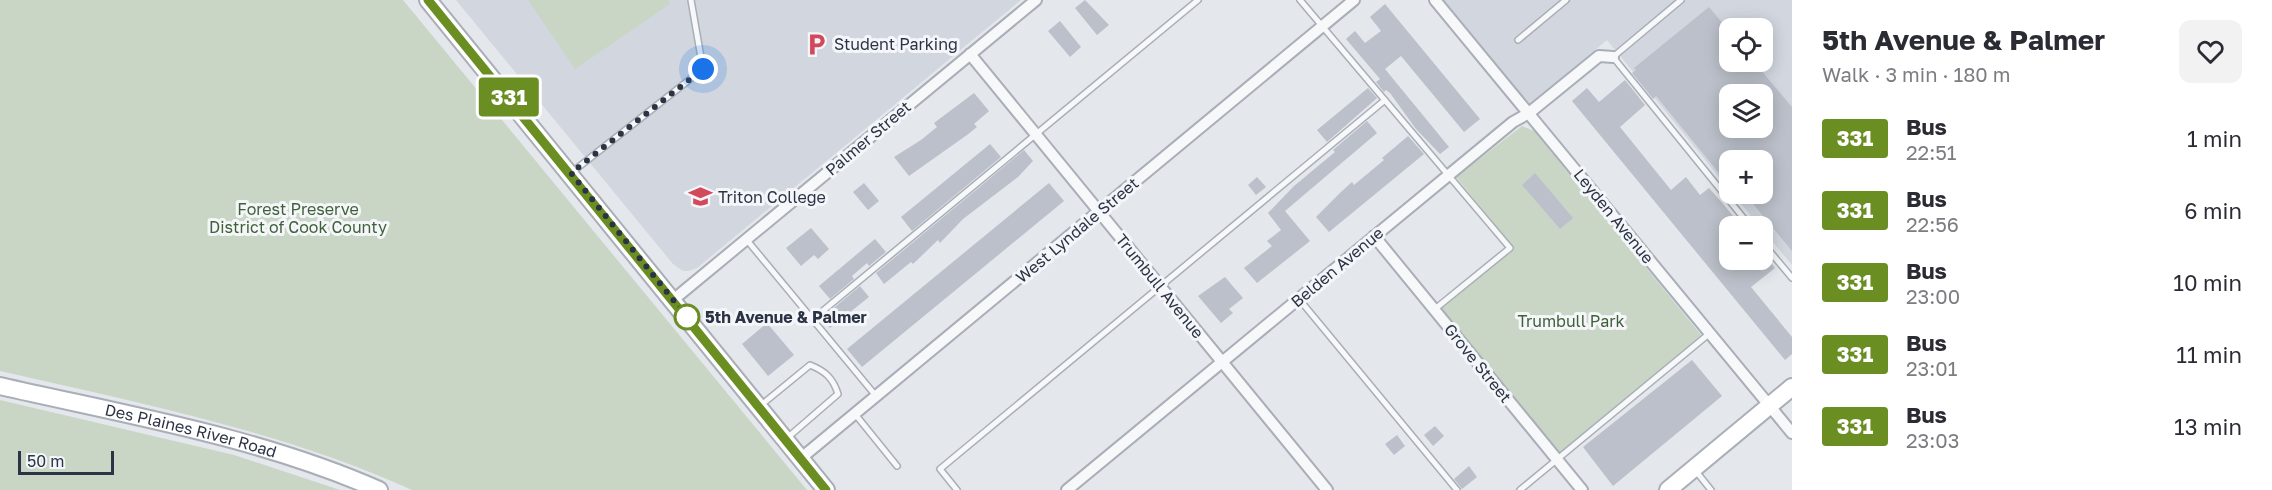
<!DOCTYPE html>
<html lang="en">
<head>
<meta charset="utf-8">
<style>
  :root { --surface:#fff; --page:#f2f2f3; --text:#2b2b33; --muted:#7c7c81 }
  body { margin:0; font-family:"Golos Text",sans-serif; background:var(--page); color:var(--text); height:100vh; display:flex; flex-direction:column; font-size:22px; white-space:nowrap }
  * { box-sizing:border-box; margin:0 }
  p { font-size:20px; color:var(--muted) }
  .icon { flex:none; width:33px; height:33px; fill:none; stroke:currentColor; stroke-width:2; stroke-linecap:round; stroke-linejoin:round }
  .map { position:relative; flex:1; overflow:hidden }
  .sheet { display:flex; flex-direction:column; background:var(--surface); width:480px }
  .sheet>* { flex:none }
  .badge { padding:0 12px; border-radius:4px; font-size:21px; line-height:39px }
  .tools { position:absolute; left:1719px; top:18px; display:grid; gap:12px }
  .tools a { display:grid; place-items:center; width:54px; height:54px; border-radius:12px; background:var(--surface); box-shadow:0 3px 15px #0003; font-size:30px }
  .scale { position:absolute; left:18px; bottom:15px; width:96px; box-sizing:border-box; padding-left:6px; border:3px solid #2b3445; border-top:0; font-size:16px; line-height:21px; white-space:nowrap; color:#2b3445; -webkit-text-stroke:4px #f4f6f9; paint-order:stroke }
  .you { position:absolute; width:30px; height:30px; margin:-15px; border:4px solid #fff; border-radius:50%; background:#1a73e8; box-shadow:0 0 0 9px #1a73e833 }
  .map>.badge { position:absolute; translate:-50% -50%; box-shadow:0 0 0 3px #fff }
  .round { display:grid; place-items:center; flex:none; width:63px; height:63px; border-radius:12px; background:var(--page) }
  .headline { display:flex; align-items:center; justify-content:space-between; height:102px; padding:0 30px }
  h1 { font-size:28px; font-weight:700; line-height:45px }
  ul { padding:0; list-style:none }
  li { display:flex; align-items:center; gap:18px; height:72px; padding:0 30px }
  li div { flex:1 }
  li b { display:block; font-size:22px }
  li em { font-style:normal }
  li .badge { min-width:66px; font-weight:700; text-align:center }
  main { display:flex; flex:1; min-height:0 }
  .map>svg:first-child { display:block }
  .built { fill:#d2d6de; fill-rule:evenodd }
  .green { fill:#c9d6c5 }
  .building { fill:#bbc0ca; fill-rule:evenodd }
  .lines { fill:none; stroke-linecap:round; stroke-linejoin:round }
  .lane-casing { stroke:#a9aeb7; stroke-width:8 }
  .street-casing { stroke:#a9aeb7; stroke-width:14 }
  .secondary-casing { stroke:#a9aeb7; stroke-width:20 }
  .lane { stroke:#f7f8fa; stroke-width:5 }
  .street { stroke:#f7f8fa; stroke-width:10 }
  .secondary { stroke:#fff; stroke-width:16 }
  .line-casing { stroke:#fff; stroke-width:14 }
  .line { stroke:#6b8e23; stroke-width:9 }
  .walk { stroke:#2b3445; stroke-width:6; stroke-dasharray:0 10.8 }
  .stop-dot { fill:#fff; stroke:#6b8e23; stroke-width:3 }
  .labels { text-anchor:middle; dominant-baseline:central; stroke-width:6; stroke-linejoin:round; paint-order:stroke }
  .poi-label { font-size:16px; fill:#2b3445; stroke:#f4f6f9; text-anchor:start }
  .street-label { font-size:16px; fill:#2b3445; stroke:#f4f6f9 }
  .park-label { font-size:16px; fill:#3f6138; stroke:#f4f6f9 }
  .stop-label { font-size:16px; font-weight:bold; fill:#2b3445; stroke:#f4f6f9; text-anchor:start }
</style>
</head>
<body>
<main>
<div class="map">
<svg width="1792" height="490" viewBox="0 0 1792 490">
  <rect width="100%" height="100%" fill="#e4e7ec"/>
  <path class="built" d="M456,0H1021L697,268L689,271H683L673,264Z
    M1437,0H1792V265L1733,194H1762V160H1730L1729,189L1607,40L1527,107ZM1730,28H1762V62H1730ZM1730,94H1762V128H1730Z"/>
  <path class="green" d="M0,0H403L807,490H412C282,431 139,403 0,371Z
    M528,0H668L670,4L575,69Z
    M1522,126L1534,131L1702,336L1560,453L1441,308L1514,248L1456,177Z
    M0,400L234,455L340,490H0Z"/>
  <path class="building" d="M1085,0L1109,25L1097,35L1075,8Z
    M1385,4L1480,119L1464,132L1401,56L1385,69L1449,147L1440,154L1416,129L1390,93L1386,90L1384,92L1376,82L1380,79L1346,39L1355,31L1365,43L1381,31L1370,17Z
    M1709,7L1730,32V62H1754L1792,107V251L1745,194H1762V160H1730V173L1723,178L1656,96L1653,99L1632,73L1636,70L1634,68ZM1730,94H1762V128H1730Z
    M1060,21L1081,47L1070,57L1048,31Z
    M1625,80L1645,105L1620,127L1671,190L1686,177L1700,195L1709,188L1724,205L1741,226H1730V260H1768L1775,268L1751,287L1792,337V354L1785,360L1572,101L1587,88L1599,102Z
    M1368,88L1377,98L1327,142L1317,130Z
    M974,93L989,111L974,124L977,127L967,135L909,176L894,157L921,140L937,127L934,123Z
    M1367,121L1377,133L1285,211L1310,241L1257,283L1244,268L1272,246L1267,241L1281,230L1268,213L1294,186L1335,152L1333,150Z
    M1408,136L1424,154L1329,232L1316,217L1341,192L1352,182L1354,185L1384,160L1382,158Z
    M990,144L1001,157L912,231L901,217Z
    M1024,150L1033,161L1018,177L963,219L940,243L938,240L913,264L911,262L884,284L876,273Z
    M1535,173L1573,218L1560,229L1522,185Z
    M1257,177L1266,187L1256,195L1248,185Z
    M864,183L879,201L868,210L853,192Z
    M1049,183L1064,201L862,367L847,349Z
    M811,228L829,249L818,259L814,255L801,266L786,248Z
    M875,239L886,252L869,266L867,263L852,276L854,279L830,299L819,286Z
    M1225,277L1243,298L1229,309L1233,313L1221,323L1198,296Z
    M860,286L869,297L830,328L822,318Z
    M767,323L794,355L768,376L742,344Z
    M1692,360L1722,396L1613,486L1583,447Z
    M1435,426L1444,436L1433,446L1424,435Z
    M1397,435L1405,446L1394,455L1385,444Z
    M1469,466L1477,477L1462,489L1454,479Z"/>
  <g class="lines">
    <defs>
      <path id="lane" d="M1300,0L1510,248L1435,309
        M1681,0L1613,57L1750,226
        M1518,40L1566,0
        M571,173L703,69L691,0
        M746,239L876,396
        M1762,242L1792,278
        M1299,299L1457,490
        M813,319L1198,0
        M760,406L810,365C825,371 833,378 838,394L786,439
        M855,414L897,466
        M1695,470L1711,490
        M957,490L940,469L1385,100
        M1520,490L1710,333"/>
      <path id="street" d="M1435,0L1792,433
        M970,54L1327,490
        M1374,236L1582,490
        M673,300L1036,0
        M800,459L1354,0
        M1067,490L1513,122L1529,113L1599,56L1613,57"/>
      <g id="secondary">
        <path d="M428,0L826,490"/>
        <path id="s1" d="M0,386C127,415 259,437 379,490"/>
        <path d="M1668,490L1792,387"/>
      </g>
    </defs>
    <use href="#lane" class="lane-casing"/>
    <use href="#street" class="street-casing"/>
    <use href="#secondary" class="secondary-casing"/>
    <use href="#lane" class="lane"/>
    <use href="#street" class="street"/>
    <use href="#secondary" class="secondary"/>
  </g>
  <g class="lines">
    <defs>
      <path id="line" d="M428,0L826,490"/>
    </defs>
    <use href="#line" class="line-casing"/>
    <use href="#line" class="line"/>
    <path class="walk" d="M687,317L571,173L703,69"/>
  </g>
  <defs>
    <symbol id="parking-bare" viewBox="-9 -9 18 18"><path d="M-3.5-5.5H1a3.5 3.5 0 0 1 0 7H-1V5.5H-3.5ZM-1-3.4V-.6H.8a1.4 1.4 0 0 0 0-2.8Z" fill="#d1495b" stroke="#f4f6f9" stroke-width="2.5" paint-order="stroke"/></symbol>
    <symbol id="university-bare" viewBox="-9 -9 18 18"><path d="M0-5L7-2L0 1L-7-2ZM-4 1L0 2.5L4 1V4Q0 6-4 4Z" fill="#d1495b" stroke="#f4f6f9" stroke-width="2.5" paint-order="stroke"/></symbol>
  </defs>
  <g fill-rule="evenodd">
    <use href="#parking-bare" x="800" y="28" width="33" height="33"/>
    <use href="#university-bare" x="684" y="180" width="33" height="33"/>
  </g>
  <circle class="stop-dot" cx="687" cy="317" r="12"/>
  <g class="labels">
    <g class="poi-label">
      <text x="834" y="44">Student Parking</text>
      <text x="718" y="197">Triton College</text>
    </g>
    <g class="street-label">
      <text transform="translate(868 138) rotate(-40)">Palmer Street</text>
      <text transform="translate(1614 216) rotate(51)">Leyden Avenue</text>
      <text transform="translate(1077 230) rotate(-40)">West Lyndale Street</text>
      <text transform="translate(1337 267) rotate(-40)">Belden Avenue</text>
      <text transform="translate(1160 286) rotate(51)">Trumbull Avenue</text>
      <text transform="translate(1478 363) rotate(51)">Grove Street</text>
      <text stroke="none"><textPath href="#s1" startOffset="196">Des Plaines River Road</textPath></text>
    </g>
    <g class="park-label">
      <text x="298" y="209">Forest Preserve<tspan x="298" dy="18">District of Cook County</tspan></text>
      <text x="1571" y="321">Trumbull Park</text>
    </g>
    <g class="stop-label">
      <text x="705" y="317">5th Avenue &amp; Palmer</text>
    </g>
  </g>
</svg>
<div class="tools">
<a><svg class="icon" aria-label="locate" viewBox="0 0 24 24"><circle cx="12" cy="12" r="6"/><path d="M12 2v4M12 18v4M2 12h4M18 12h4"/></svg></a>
<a><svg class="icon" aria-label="layers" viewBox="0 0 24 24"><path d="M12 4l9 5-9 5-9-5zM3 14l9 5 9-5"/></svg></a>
<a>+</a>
<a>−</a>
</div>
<div class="scale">50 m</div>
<div class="you" style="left:703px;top:69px"></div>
<b class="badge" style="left:509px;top:97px;background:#6b8e23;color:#fff">331</b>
</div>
<section class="sheet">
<div class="headline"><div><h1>5th Avenue &amp; Palmer</h1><p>Walk · 3 min · 180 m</p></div><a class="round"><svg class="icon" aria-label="heart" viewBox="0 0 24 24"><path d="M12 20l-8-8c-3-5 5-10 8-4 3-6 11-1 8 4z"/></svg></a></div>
<ul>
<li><span class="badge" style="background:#6b8e23;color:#fff">331</span><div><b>Bus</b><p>22:51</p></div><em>1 min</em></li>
<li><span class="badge" style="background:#6b8e23;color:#fff">331</span><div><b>Bus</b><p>22:56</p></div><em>6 min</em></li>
<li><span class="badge" style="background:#6b8e23;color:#fff">331</span><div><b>Bus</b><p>23:00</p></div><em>10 min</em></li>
<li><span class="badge" style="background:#6b8e23;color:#fff">331</span><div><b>Bus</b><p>23:01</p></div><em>11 min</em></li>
<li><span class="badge" style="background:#6b8e23;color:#fff">331</span><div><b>Bus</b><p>23:03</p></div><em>13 min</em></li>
</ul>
</section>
</main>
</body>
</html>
